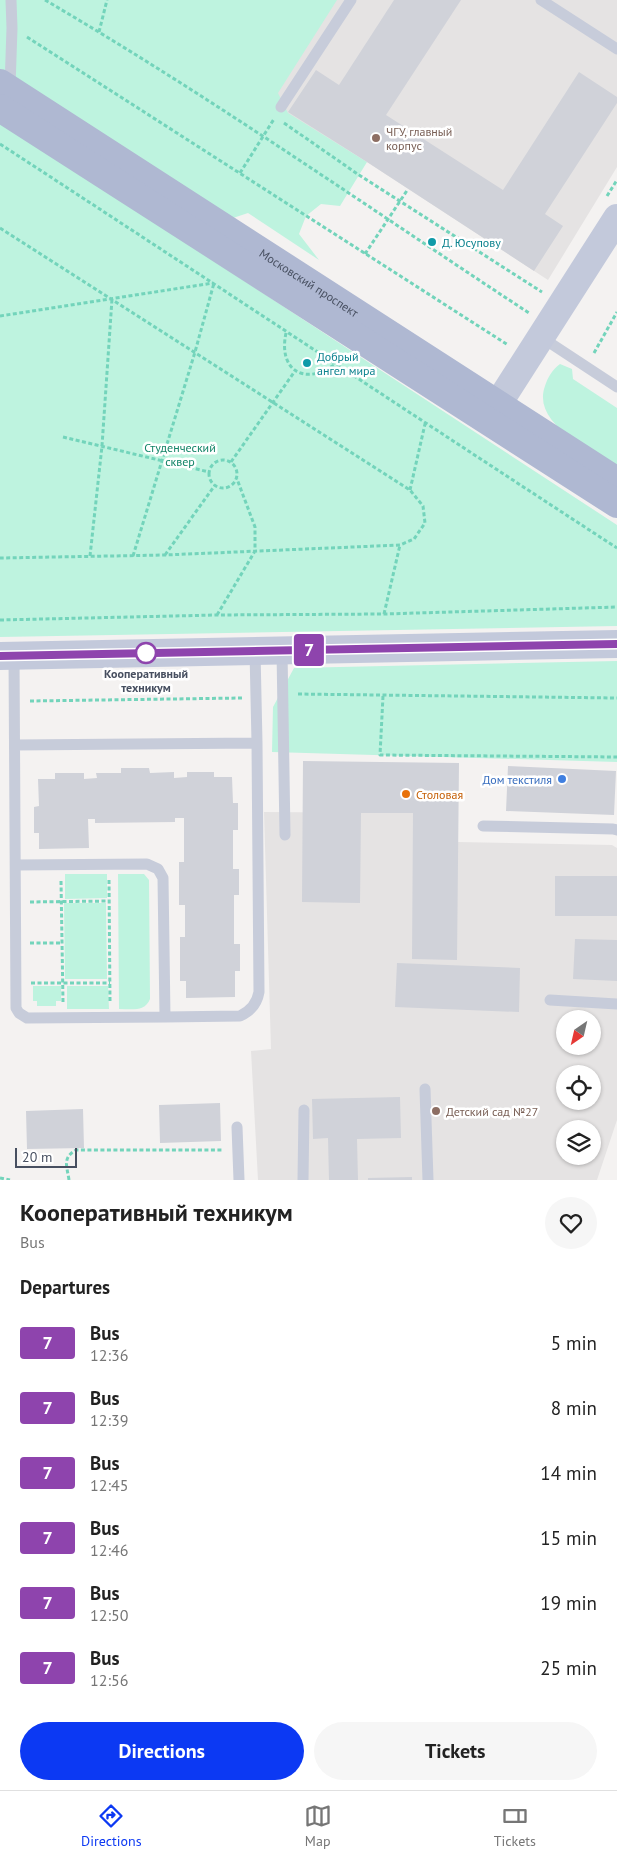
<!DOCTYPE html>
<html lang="en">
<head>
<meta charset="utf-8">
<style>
  :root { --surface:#fff; --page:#f6f6f6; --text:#222; --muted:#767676; --line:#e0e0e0; --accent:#0c39f3 }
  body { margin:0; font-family:"PT Sans",sans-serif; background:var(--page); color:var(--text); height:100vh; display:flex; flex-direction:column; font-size:19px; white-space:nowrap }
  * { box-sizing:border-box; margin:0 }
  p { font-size:16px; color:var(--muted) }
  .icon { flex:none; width:28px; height:28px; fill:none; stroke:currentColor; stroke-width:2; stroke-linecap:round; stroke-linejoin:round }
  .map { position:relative; height:1180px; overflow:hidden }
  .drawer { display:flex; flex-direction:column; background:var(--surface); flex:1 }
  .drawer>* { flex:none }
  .badge { padding:0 10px; border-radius:4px; font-size:18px; line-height:32px }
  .needle { width:32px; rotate:214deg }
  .tools { position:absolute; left:556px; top:1010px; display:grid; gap:10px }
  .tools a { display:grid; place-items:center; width:45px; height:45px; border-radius:50%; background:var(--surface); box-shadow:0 1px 4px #0004; font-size:25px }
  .scale { position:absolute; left:15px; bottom:12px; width:62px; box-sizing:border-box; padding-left:5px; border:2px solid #474f60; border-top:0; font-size:14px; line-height:18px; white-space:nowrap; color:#474f60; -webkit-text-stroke:4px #fff; paint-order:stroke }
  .map>.badge { position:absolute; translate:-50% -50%; box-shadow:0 0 0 2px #fff }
  h2 { padding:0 20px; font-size:19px; line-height:45px }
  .round { display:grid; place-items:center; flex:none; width:52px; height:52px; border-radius:26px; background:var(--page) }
  .overview { display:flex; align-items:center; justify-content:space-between; height:85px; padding:0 20px }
  h1 { font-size:24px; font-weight:700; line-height:38px }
  .cta { display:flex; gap:10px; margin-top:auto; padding:10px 20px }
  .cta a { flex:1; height:58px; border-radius:30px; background:var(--accent); color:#fff; font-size:20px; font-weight:700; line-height:58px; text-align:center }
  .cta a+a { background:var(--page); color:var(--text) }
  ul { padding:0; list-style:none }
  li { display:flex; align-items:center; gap:15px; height:65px; padding:0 20px }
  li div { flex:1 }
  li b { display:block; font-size:19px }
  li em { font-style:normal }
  li .badge { min-width:55px; font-weight:700; text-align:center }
  .menu { display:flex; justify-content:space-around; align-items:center; height:70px; border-top:1px solid var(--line); background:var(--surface); font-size:14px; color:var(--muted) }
  .menu a { display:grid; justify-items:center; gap:2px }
  .menu .active { color:var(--accent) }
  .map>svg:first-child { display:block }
  .education { fill:#e5e3e3; fill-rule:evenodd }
  .green { fill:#bef3df }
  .building { fill:#d0d2d9 }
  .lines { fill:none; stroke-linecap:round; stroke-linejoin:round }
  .path { stroke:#73d4bb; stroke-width:3; stroke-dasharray:4 2.5; stroke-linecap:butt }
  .lane { stroke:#c7ccda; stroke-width:11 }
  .secondary { stroke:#c3c9db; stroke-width:28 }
  .primary { stroke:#afb8d2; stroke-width:28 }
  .line-casing { stroke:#fff; stroke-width:11 }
  .line { stroke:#8e44ad; stroke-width:8 }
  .education-dot { fill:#8d6e63; stroke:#fff; stroke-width:2 }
  .culture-dot { fill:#0f9aa8; stroke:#fff; stroke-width:2 }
  .stop-dot { fill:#fff; stroke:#8e44ad; stroke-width:2.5 }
  .shop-dot { fill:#3f7fe0; stroke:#fff; stroke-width:2 }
  .food-dot { fill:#e8710a; stroke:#fff; stroke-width:2 }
  .labels { text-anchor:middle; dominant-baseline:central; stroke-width:5; stroke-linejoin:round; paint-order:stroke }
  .education-label { font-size:12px; fill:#785e54; stroke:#fff; text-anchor:start }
  .culture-label { font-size:12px; fill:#0d838f; stroke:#fff; text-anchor:start }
  .street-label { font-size:12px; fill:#474f60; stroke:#fff }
  .park-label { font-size:12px; fill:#118366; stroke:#fff }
  .stop-label { font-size:12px; font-weight:bold; fill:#474f60; stroke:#fff }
  .shop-label { font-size:12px; fill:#366cbe; stroke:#fff; text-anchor:end }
  .food-label { font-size:12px; fill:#c56008; stroke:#fff; text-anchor:start }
</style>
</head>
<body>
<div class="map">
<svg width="617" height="1180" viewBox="0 0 617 1180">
  <rect width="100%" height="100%" fill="#f4f2f1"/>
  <path class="education" d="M102,0H617V167L548,280L367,162Z
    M264,812L413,813L458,842L612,845L617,848V1120L597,1180H258L251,1051L271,1049ZM565,1019H592V1046H565ZM565,1074H592V1101H565ZM565,1129H592V1156H565Z"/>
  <path class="green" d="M0,0H337L278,93L288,113L367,162L340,206L321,204L306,216L299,234L319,260L248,213L230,219L0,70Z
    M0,121L617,525V626L0,637Z
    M560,364L572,369L573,379L617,408V466C592,450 531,424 545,386C548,377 552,370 560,364Z
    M617,661V762L272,752L273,707L294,668Z
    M65,874H107V898L65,899Z
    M118,874H144L149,880L150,999C145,1012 132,1009 119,1009Z
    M64,903H106L107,979H65Z
    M33,986H61V1001H56V1006H37V1001H33Z
    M67,986H108L109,1009H67Z"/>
  <path class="building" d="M394,0H461L386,115L503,190L579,72L617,97V103L545,214L563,226L534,271L367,162L288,112L316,70L339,85Z
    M303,761L459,763L457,960L412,959L413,813H361L360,903L302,902Z
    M508,766L616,771L614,815L506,811Z
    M121,768H149L150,773L174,772V778L187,777V772H214V777H232L233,803H238V830H233V869H239V895H234V944H240V971H235V997L186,998V981H180V937H185V905H179V862H184V818H175V822L95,823V819H88L89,848L39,849V833H34V807L39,806L38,779H55V773H84V779L97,778L96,773H121Z
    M555,876H617V916H555Z
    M575,939L617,940V981L573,979Z
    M397,963L520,968L519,1012L395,1007Z
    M400,1097L401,1138L357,1139L358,1180H329L328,1138L313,1139L312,1099Z
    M220,1103L221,1141L160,1143L159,1105Z
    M83,1109L84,1148L27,1149L26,1111Z
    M412,1177V1180H368V1178Z"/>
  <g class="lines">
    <path class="path" d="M45,0C211,97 369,208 529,313
      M99,32L107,0
      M27,37L508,345
      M284,123L359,175L542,292
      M0,144C206,278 411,414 617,548
      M240,173L274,119
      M607,196L617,180
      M0,228L410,490L423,506L425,523L414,539L400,545L165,555L0,558
      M365,254L408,189
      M0,316L213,283
      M286,333C278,370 304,386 334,365
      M594,353L617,312
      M63,437L209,472
      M209 474a14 14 0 1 1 28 0a14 14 0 1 1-28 0Z
      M231,462L295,371
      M410,490L425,424
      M165,555L215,485
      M90,556L102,446L112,299
      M133,556L195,352L214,283
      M384,614L400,545
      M217,615L255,551V527L237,479
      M0,620L217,615L384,614L617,607
      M298,694L617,698
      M383,696L380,755L617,757
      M30,701L242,698
      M109,880L110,1002
      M61,881L63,1002
      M30,902L109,901
      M30,943H62
      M31,983H110
      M0,1178L10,1180
      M69,1180C67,1166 62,1158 76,1150H223"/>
    <path class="lane" d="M541,0L617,49
      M10,87L12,28L11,0
      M281,107L351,0
      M541,337L617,387
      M282,651L285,835
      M14,655L16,1008L19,1013L27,1018L165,1017L163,878L158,869L147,864L16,865
      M15,745L257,743L255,651
      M483,826L613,829L617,830
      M550,1000L617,1004
      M165,1017L240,1016C251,1011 257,1004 259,992L257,743
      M425,1089L428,1180
      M237,1127L239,1180
      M303,1180L304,1110"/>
    <path class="secondary" d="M498,404L617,218
      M0,656L617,644"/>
    <g class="primary">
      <path id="s1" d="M0,83L617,481"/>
      <path d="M0,108L617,504"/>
    </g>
  </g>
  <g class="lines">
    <defs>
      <path id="line" d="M0,656L617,644"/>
    </defs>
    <use href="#line" class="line-casing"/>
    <use href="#line" class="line"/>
  </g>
  <g class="education-dot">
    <circle cx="376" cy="138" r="5"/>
    <circle cx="436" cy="1111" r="5"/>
  </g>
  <g class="culture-dot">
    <circle cx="432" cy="242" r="5"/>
    <circle cx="307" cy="363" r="5"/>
  </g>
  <circle class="stop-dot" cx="146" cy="653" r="10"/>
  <circle class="shop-dot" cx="562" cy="779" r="5"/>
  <circle class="food-dot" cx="406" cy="794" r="5"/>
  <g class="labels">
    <g class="education-label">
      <text x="386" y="131">ЧГУ, главный<tspan x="386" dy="14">корпус</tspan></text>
      <text x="446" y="1111">Детский сад №27</text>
    </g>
    <g class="culture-label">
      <text x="442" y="242">Д. Юсупову</text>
      <text x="317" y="356">Добрый<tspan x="317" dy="14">ангел мира</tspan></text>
    </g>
    <g class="street-label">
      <text stroke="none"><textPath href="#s1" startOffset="368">Московский проспект</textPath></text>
    </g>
    <g class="park-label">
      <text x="180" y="447">Студенческий<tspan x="180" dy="14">сквер</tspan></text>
    </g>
    <g class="stop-label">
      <text x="146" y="673">Кооперативный<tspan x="146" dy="14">техникум</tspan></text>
    </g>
    <g class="shop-label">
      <text x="552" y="779">Дом текстиля</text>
    </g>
    <g class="food-label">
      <text x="416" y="794">Столовая</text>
    </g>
  </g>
</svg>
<div class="tools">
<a><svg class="needle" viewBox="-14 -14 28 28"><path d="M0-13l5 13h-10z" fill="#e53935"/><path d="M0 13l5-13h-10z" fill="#767676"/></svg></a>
<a><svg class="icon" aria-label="locate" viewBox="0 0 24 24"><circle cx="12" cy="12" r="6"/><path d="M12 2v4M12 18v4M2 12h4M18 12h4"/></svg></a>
<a><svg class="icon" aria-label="layers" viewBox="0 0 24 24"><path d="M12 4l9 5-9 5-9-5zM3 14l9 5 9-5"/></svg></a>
</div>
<div class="scale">20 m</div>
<b class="badge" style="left:309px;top:650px;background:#8e44ad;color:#fff">7</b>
</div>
<section class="drawer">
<div class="overview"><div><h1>Кооперативный техникум</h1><p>Bus</p></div><a class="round"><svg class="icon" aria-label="heart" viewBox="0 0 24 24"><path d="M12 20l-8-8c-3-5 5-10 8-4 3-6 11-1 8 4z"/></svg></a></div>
<h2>Departures</h2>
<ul>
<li><span class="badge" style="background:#8e44ad;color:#fff">7</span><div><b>Bus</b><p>12:36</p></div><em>5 min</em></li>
<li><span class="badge" style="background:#8e44ad;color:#fff">7</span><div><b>Bus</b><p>12:39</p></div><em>8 min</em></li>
<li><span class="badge" style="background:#8e44ad;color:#fff">7</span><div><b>Bus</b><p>12:45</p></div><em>14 min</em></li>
<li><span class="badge" style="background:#8e44ad;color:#fff">7</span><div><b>Bus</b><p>12:46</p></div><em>15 min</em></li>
<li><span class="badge" style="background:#8e44ad;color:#fff">7</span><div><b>Bus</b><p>12:50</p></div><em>19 min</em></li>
<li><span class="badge" style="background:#8e44ad;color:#fff">7</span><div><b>Bus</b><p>12:56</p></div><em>25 min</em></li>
</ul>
<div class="cta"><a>Directions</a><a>Tickets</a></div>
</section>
<nav class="menu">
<a class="active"><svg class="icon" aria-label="directions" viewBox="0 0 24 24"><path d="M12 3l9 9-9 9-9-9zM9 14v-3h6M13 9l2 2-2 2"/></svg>Directions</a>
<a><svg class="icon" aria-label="map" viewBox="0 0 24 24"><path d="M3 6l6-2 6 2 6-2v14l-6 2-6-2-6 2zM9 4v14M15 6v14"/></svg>Map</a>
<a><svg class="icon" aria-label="tickets" viewBox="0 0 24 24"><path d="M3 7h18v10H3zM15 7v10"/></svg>Tickets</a>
</nav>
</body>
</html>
